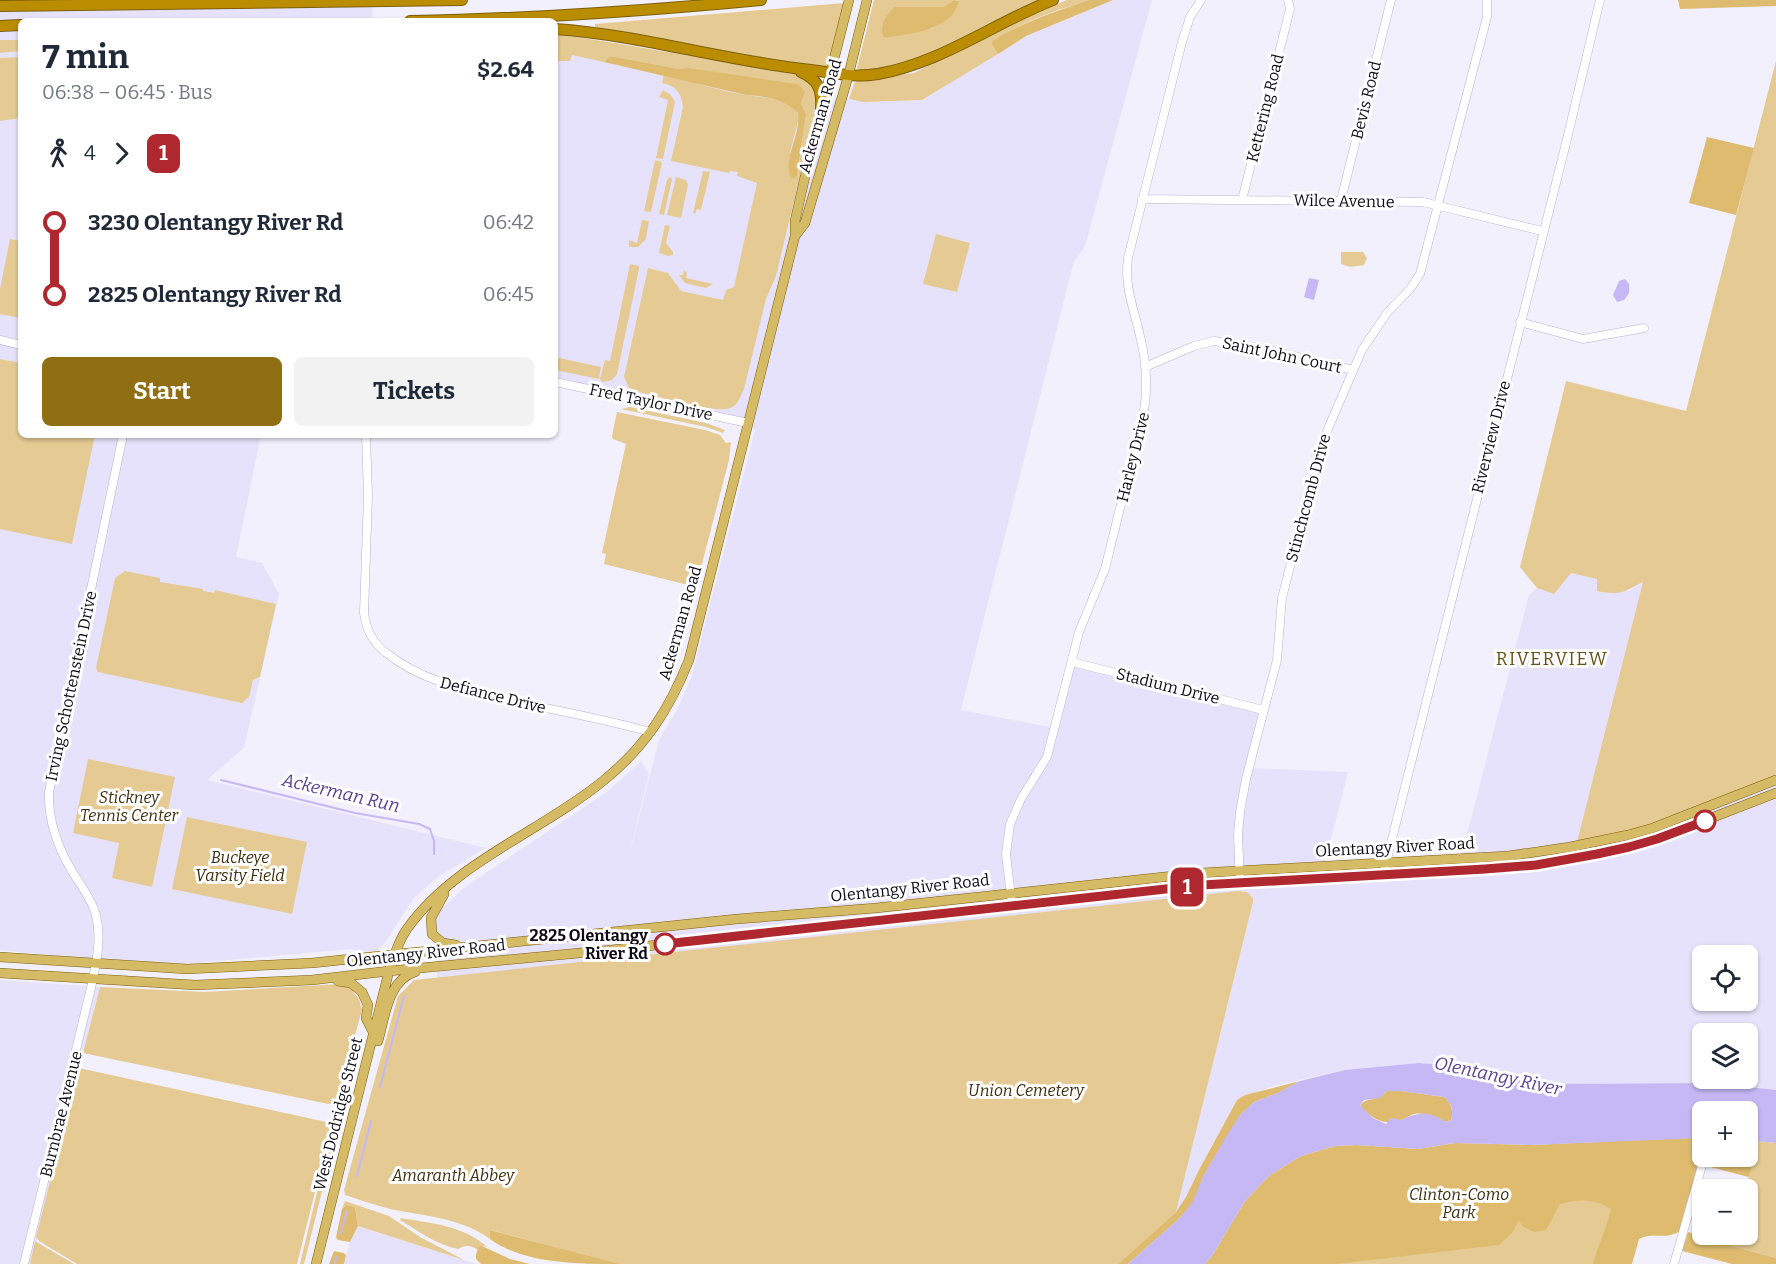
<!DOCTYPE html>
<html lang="en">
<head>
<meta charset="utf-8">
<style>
  :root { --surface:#fff; --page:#f2f2f3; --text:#1f2937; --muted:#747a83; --accent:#906e14 }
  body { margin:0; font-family:Bitter,serif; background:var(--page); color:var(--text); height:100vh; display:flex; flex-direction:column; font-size:22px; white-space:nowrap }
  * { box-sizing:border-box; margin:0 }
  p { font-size:20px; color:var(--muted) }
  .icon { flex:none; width:33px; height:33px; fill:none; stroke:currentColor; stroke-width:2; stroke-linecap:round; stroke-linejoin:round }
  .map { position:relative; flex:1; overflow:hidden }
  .details { position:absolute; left:18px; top:18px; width:540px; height:420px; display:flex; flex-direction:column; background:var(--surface); border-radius:9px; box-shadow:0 2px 4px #0004 }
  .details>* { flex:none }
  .badge { padding:0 12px; border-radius:9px; font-size:21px; line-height:39px }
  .controls { position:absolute; left:1692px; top:945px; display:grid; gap:12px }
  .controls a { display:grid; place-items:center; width:66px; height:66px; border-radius:9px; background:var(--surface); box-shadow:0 2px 4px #0004; font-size:30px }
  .map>.badge { position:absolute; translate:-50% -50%; box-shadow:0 0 0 3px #fff }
  .legs { display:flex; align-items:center; gap:9px; height:66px; padding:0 24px; font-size:20px }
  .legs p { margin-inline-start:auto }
  .overview { display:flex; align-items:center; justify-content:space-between; height:102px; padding:0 24px }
  h1 { font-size:33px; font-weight:700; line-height:45px }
  .action { display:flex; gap:12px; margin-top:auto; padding:12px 24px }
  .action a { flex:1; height:69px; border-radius:9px; background:var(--accent); color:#fff; font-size:24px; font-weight:700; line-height:69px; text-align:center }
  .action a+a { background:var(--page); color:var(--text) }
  ul { padding:0 24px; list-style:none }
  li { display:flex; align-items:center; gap:21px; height:72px; font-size:22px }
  li i { display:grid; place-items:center; width:9px; height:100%; margin:0 8px; background:currentColor }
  li i::after { content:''; width:15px; height:15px; margin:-8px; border:4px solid; border-radius:50%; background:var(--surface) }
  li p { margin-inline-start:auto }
  li:first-child i { background:linear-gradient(#0000 50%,currentColor 0) }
  li:last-child i { background:linear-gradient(currentColor 50%,#0000 0) }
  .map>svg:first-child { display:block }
  .built { fill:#e7e2fb; fill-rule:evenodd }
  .green { fill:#e5cb93 }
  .forest { fill:#debb6e }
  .water { fill:#c5b8f4; fill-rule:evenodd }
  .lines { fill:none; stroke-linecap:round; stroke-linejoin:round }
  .stream { stroke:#c5b8f4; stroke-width:2 }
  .minor-casing { stroke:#b8b2d2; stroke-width:9 }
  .major-casing { stroke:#7d5f07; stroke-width:10 }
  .highway-casing { stroke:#7d5f07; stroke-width:12 }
  .minor { stroke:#fff; stroke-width:8 }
  .major { stroke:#d6bb66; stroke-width:9 }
  .highway { stroke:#ba8d00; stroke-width:10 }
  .line-1-casing { stroke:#fff; stroke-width:14 }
  .line-1 { stroke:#af272f; stroke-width:9 }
  .stop-1-dot { fill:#fff; stroke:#af272f; stroke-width:3 }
  .labels { text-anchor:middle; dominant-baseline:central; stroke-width:6; stroke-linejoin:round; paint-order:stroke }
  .street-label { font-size:16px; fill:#0d0a15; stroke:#fff }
  .park-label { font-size:16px; font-style:italic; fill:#3e2f0d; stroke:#fff }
  .stop-label { font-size:16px; font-weight:bold; fill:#0d0a15; stroke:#fff; text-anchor:end }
  .neighbourhood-label { font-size:18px; letter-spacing:1.5px; fill:#695117; stroke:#fff }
  .water-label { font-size:18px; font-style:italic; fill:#5a4095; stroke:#fff }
</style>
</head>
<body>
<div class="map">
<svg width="1776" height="1264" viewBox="0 0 1776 1264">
  <rect width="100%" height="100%" fill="#f2f0fd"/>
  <path class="built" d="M0,0H373L372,21H21V435H261L236,557L262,563L279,594L244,748L207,780L486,848L439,876L414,898L384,944L376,951L357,952L352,949L183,964L98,960L0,950Z
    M1113,0H1152L1085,246L1073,264L961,710L1055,728L1072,662L1263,710L1251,768L1348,772L1323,870L1459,865L1529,595L1537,588L1554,593L1571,572L1597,579L1629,591L1644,581L1578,842L1641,827L1735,793L1776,775V1090L1712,1083L1554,1084L1471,1072L1443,1065L1419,1063L1345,1070L1273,1086L1237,1100L1200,1168L1187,1197L1176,1212L1253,902L1250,895L1244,891L437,978L434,929L435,919L442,908L466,886L607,792L641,761L649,774L627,863L659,740L678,708L691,678L755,430L748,423L555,382V46L620,52L863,102L922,100L1026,36ZM1702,956H1748V1000H1702ZM1702,1034H1748V1078H1702Z
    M0,980L100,987L30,1264H0Z
    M358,1226L476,1264H344L350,1242Z"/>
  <path class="green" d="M874,0H954L943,7H894C887,15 879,26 883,37L887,38L933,28L948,18L959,1L956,0H1042C991,25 916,71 859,70L857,68Z
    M1067,0H1089C1056,11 1018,21 992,45L998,54L922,100L863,102L849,99L854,84L858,80L914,73L993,32Z
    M844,3L827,67L824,69L595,27V24Z
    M555,34L615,43L802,75L816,87L814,117L776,276L766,299L744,389C740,397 738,407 727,409C711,412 653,395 634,391L629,388L624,377L648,268L668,273L681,291L723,300L726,290L734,287L757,183L737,176L738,172L730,171L729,173L671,161L683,107C681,93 677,86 662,83L664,75C691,81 720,91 746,95C759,97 771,97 783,102C790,105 798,110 799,118L790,152L798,170L806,114L801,103L805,92L802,87L689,68L679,69L610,56L604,62L572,55L570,61H555Z
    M0,40H21V51L0,53Z
    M21,57V118L0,121V58Z
    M1776,61V775L1735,793L1641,827L1577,842L1643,582C1623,592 1620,596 1597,591V579L1571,573L1554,594L1537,588L1520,567L1566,381L1686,411Z
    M663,90L671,95L675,102L663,159L656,158L668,100L659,97Z
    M655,160L662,162L651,212L644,211Z
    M703,171L710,172L701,210L697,209L695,214L693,213Z
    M670,177L672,179L664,215L659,214L667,180Z
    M676,177L686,180L688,185L681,218L667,215Z
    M642,220L649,221L646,239L638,247H629V240L637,243Z
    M665,225L670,226L666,243L673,252V255L668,256L659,253Z
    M936,234L970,243L957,292L923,284Z
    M10,239L21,241V318L0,314V289Z
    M1341,252H1363L1367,258L1364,265L1350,267L1341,264Z
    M630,264L639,266V269L617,374L612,380L602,382L600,379L605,360L610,361Z
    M684,270L687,273L686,278L713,284L706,288L685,283L679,275H683Z
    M555,357L601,367L599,379L555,370Z
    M0,359L21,363V435H95L72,544L0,529Z
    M630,407L706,423L725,430L723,433L706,427L621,409Z
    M617,412L705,430L720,435L726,443L731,442L729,460L696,587L604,564L606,554L602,553L626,444L613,439L612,436Z
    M125,571L160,578V582L203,589V591L214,593L215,590L276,604L260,677L253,680L249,697L242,703L98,672L96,668L115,578Z
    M88,759L175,777L152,887L112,878L119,843L73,833Z
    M187,817L307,842L292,914L172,889Z
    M1238,891L1247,892L1253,898V902L1176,1212L1118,1264H586L587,1256L491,1230L490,1239C462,1218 424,1216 390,1209C375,1205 360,1200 345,1195L344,1190L398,996L414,980Z
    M339,984L355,989L353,992L359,999L362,1010L354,1039L343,1107L83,1053L100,987L205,992Z
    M79,1068L331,1123V1128L297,1264H77L39,1241L36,1237Z
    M1702,1138V1156H1748V1140L1776,1143V1258L1731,1246L1734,1235L1748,1234V1190L1746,1189L1749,1177L1690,1161L1632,1227L1623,1264H1324L1610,1141Z
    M328,1146L333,1147L304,1264H300Z
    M345,1201L389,1216L420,1237L464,1260L358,1226L355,1207L346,1205L342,1209Z
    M401,1218C430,1223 465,1226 487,1247L482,1246L478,1250C470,1245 466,1245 458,1249C437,1245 418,1231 400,1220Z
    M35,1241L74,1264H30Z"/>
  <path class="forest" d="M954,0L959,1C952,31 911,33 887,38L883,37C879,26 886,15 894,7H943Z
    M1089,0H1113L1026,36L998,54L992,45L993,41C1022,22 1057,11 1089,0Z
    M1678,0H1776V6L1680,9Z
    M610,56L679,69L689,68L796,84L802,87L805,92L801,103L806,114L797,175L794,179L790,176C784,154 801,136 798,113C785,99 765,96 746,95L604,62Z
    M1707,137L1754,148L1736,215L1689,203Z
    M1300,1081L1278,1093L1254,1102L1241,1114L1204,1175L1193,1203L1180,1218L1128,1264H1118L1176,1212L1186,1197L1200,1168L1237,1100L1245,1095Z
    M1387,1091H1401L1444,1097C1451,1102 1454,1112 1451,1120L1446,1122C1437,1117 1425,1112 1414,1114C1410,1115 1405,1119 1401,1120C1384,1126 1371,1119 1360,1105C1368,1096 1376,1103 1387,1091Z
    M1689,1138L1702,1139V1156H1748V1140H1758L1749,1177L1699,1164L1680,1231C1663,1241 1655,1231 1639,1239L1632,1264H1593C1598,1245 1607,1228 1611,1209C1594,1198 1579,1199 1560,1204L1546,1230L1534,1232L1522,1226L1519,1220L1512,1233L1499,1245L1336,1264H1205L1212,1256L1245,1201L1270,1175L1301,1156L1335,1146L1357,1145L1418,1149L1455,1143L1531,1145Z
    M346,1205L355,1207L358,1226L350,1242L338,1240L336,1237L342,1209Z
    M490,1230L619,1264C577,1264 524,1264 490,1239Z
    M1688,1232L1706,1237L1734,1235L1731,1246L1776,1258V1264H1732L1682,1251Z
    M482,1246L510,1259L530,1264H481L476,1259V1254L479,1247Z
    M334,1251L344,1253L346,1255L344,1264H329Z"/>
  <path class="water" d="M1309,278L1319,280L1314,300L1304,297Z
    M1625,279L1629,284V293L1624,300L1617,302L1613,295L1619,281Z
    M1419,1063L1443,1065L1471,1072L1554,1084L1712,1083L1776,1090V1143L1748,1140V1112H1702V1138L1531,1145L1455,1143L1418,1149L1357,1145L1335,1146L1301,1156L1270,1175L1245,1201L1212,1256L1205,1264H1128L1180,1218L1192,1203L1204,1175L1230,1130L1241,1114L1254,1102L1278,1093L1300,1081L1345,1070ZM1387,1091H1401L1444,1097C1451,1102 1454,1112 1451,1120L1446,1122C1429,1111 1419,1112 1401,1120L1391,1118L1386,1124L1373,1118L1360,1105L1364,1100L1380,1098Z"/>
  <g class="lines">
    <path class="stream" d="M221,780L355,813L419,824L430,829L434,841V854
      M380,1087L404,996
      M357,1176L371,1121
      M341,1233L347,1211
      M335,1264L336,1257"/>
    <defs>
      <path id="minor" d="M1142,199L1423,202L1542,231
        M1242,200L1288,17L1290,9L1288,0
        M1341,200L1391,0
        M1520,322L1583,339L1644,328
        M0,340L21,345
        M1145,367L1194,346L1214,341L1260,348L1353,370
        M555,382L748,423
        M366,435L368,496L364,613C366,628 372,642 385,652C423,683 474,692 521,703C564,712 608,720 650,732
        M1072,662L1263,710
        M1383,875L1567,139L1600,0
        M1240,883L1238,835L1240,812L1246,779L1277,660L1282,598L1321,445L1362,350L1387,313L1410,289L1420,274L1487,17V0
        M1012,905L1006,854L1010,824L1021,799L1047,757L1079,632L1105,569L1144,411C1148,386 1146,360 1140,336C1134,308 1124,288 1128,258L1182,42L1190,17L1201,0
        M24,1264L91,988C96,965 102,939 96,915C92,899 80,885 72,871C57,846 48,821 49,792L123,435
        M1674,1264L1703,1162"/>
      <path id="major" d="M795,236L805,223L848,77L867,0
        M444,894L431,918L432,934L443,943L456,945
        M0,957L187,969L312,963L737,919L876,908L1201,873L1508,856L1570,847L1628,835L1653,828L1776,780
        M0,973L195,985L312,980L389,971L611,950L1202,885L1487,869L1536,865L1597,854L1657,839L1776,793
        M338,981L351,983L362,992L368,1005L366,1018L374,1034
        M378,1041C385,1017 388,980 415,972
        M316,1264L389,971C394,957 398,941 407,929C453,863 542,831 603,781C645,747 669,710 689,660L795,236V221L811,150L849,0"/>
      <path id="highway" d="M0,6L462,0
        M410,21C527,19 644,11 761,0
        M0,26L21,25
        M555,29C641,35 725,61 811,70C836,73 852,78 878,74C941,63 994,23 1053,0
        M801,72C819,80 822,90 821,108"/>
    </defs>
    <use href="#minor" class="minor-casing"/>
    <use href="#major" class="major-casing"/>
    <use href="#highway" class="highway-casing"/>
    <use href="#minor" class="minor"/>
    <use href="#major" class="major"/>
    <use href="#highway" class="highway"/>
  </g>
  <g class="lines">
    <defs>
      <path id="line-1" d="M665,944L1202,885L1485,869L1536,865L1597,854L1629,847L1657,839L1705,821"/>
    </defs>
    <use href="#line-1" class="line-1-casing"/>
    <use href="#line-1" class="line-1"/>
  </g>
  <g class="stop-1-dot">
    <circle cx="1705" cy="821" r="10"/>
    <circle cx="665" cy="944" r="10"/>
  </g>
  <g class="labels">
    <g class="street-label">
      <text transform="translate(1366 100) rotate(-76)">Bevis Road</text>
      <text transform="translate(1265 108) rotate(-76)">Kettering Road</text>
      <text transform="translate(820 116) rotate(-74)">Ackerman Road</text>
      <text transform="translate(1344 201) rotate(1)">Wilce Avenue</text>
      <text transform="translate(1282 355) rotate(12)">Saint John Court</text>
      <text transform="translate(651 402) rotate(12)">Fred Taylor Drive</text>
      <text transform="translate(1491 437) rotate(-76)">Riverview Drive</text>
      <text transform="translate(1133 457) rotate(-76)">Harley Drive</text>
      <text transform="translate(1308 498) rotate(-75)">Stinchcomb Drive</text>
      <text transform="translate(680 623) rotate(-74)">Ackerman Road</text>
      <text transform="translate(71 686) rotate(-78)">Irving Schottenstein Drive</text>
      <text transform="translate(1168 686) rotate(14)">Stadium Drive</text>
      <text transform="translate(493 695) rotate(14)">Defiance Drive</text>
      <text transform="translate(1395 847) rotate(-3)">Olentangy River Road</text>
      <text transform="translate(910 888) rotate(-6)">Olentangy River Road</text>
      <text transform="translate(426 953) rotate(-6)">Olentangy River Road</text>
      <text transform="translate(61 1114) rotate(-76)">Burnbrae Avenue</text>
      <text transform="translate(338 1114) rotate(-76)">West Dodridge Street</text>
    </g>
    <g class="park-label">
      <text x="129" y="797">Stickney<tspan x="129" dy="18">Tennis Center</tspan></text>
      <text x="240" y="857">Buckeye<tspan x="240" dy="18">Varsity Field</tspan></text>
      <text x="1026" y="1090">Union Cemetery</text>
      <text x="453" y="1175">Amaranth Abbey</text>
      <text x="1459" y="1194">Clinton-Como<tspan x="1459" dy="18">Park</tspan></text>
    </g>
    <g class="stop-label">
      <text x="648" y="935">2825 Olentangy<tspan x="648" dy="18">River Rd</tspan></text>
    </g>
    <g class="neighbourhood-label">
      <text x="1552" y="659">RIVERVIEW</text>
    </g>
    <g class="water-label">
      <text transform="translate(341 793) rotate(13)">Ackerman Run</text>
      <text transform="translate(1498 1076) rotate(12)">Olentangy River</text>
    </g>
  </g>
</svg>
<div class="controls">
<a><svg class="icon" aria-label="locate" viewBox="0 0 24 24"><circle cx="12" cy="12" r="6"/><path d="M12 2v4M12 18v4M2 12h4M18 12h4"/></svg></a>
<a><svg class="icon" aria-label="layers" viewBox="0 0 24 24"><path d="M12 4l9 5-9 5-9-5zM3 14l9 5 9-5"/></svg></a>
<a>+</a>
<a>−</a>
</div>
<b class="badge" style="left:1187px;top:887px;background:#af272f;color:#fff">1</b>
<section class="details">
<div class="overview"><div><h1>7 min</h1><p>06:38 – 06:45 · Bus</p></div><b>$2.64</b></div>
<div class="legs"><svg class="icon" aria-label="walk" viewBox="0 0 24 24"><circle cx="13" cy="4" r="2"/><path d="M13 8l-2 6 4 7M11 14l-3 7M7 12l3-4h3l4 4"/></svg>4<svg class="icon" aria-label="forward" viewBox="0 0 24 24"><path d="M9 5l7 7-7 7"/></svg><b class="badge" style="background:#af272f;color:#fff">1</b></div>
<ul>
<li><i style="color:#af272f"></i><b>3230 Olentangy River Rd</b><p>06:42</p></li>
<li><i style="color:#af272f"></i><b>2825 Olentangy River Rd</b><p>06:45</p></li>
</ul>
<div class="action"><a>Start</a><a>Tickets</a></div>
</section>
</div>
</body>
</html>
